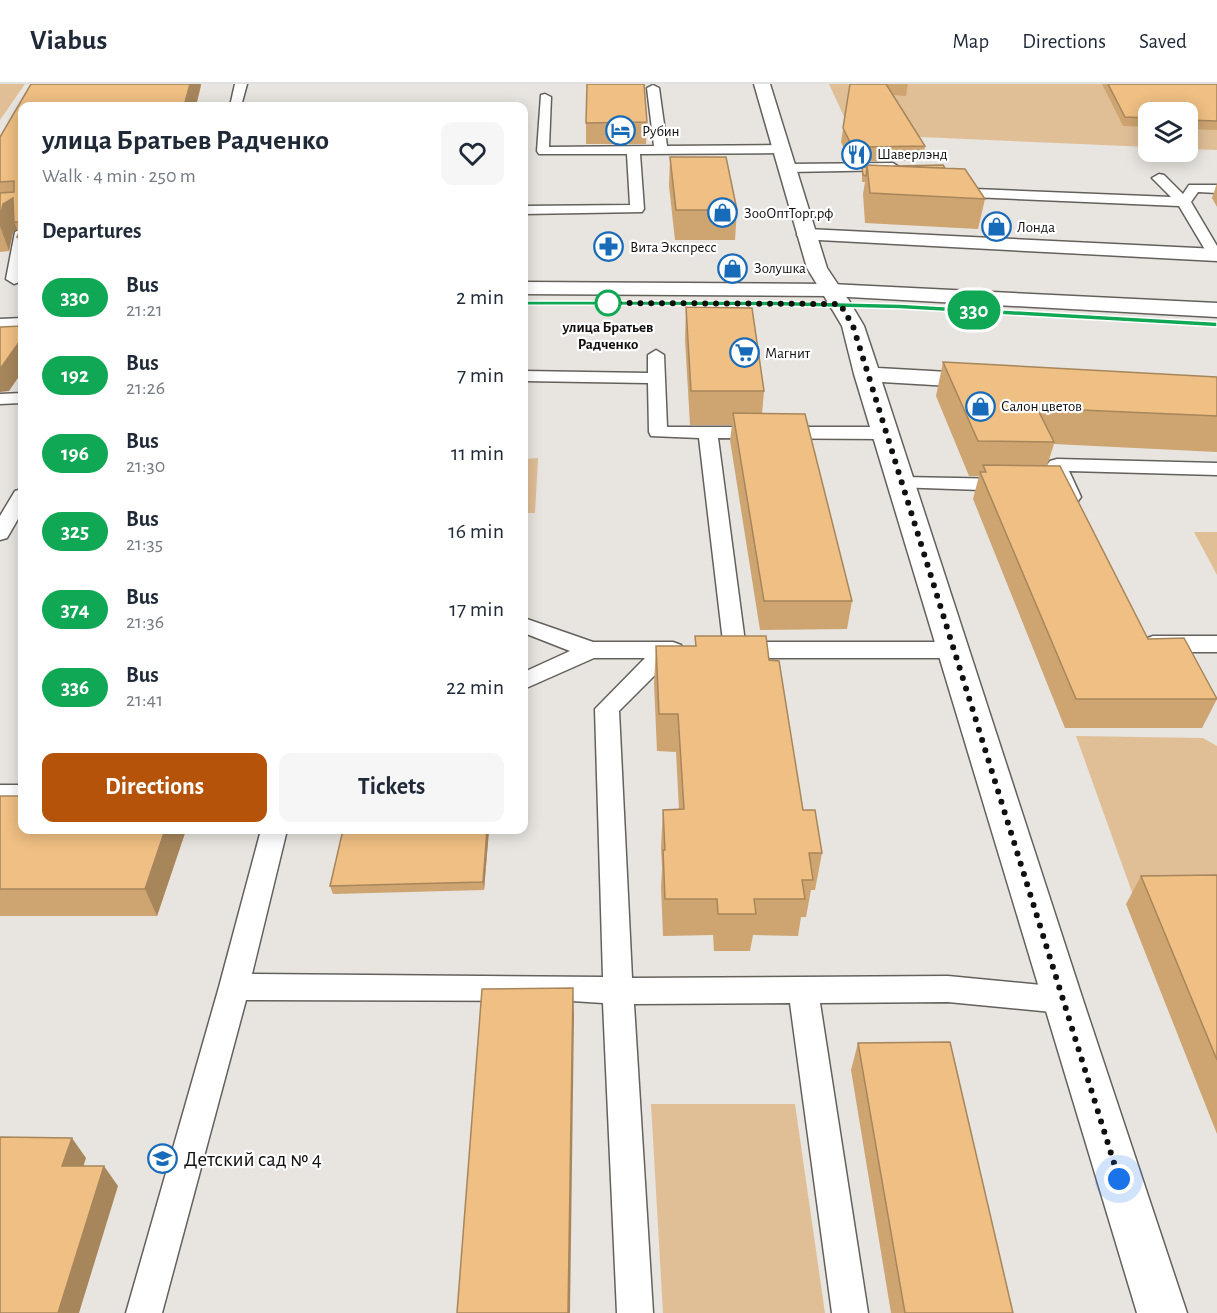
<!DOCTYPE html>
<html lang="en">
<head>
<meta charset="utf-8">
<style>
  :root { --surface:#fff; --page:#f6f6f7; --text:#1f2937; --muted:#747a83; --line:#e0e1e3; --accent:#b45309 }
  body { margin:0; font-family:"Alegreya Sans",sans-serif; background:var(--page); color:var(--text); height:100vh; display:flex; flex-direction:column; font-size:22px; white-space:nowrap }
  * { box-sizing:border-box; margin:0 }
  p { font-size:20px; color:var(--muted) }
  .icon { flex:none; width:33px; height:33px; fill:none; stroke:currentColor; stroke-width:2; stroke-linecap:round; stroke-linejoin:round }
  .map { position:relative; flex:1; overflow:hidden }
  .details { position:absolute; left:18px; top:18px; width:510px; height:732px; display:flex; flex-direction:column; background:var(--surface); border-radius:12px; box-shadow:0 3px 15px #0003 }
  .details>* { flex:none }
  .badge { padding:0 12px; border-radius:20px; font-size:21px; line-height:39px }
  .fabs { position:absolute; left:1138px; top:18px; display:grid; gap:12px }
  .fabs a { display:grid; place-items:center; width:60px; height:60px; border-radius:12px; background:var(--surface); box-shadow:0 3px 15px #0003; font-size:30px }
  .you { position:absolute; width:30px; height:30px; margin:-15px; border:4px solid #fff; border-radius:50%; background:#1a73e8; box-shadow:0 0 0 9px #1a73e833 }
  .map>.badge { position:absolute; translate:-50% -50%; box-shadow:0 0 0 3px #fff }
  h2 { padding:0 24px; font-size:22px; line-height:54px }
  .round { display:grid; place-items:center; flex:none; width:63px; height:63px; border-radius:12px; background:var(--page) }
  .overview { display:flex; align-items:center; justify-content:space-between; height:102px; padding:0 24px }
  h1 { font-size:28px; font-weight:700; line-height:45px }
  .button { display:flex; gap:12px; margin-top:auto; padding:12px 24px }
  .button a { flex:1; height:69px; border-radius:12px; background:var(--accent); color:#fff; font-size:24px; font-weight:700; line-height:69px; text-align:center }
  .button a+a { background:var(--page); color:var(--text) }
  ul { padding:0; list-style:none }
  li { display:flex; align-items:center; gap:18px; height:78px; padding:0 24px }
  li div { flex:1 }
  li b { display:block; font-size:22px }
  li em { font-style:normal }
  li .badge { min-width:66px; font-weight:700; text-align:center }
  header { display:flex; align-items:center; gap:36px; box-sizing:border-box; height:84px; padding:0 30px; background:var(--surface); border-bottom:2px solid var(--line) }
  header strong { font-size:28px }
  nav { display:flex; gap:33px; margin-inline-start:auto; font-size:21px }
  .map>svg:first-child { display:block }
  .green { fill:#e0bf97 }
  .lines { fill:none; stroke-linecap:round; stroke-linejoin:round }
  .service-casing { stroke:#64615d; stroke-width:3 }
  .minor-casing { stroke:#64615d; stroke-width:3 }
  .tertiary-casing { stroke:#64615d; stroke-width:3 }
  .secondary-casing { stroke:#64615d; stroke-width:3 }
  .service { fill:#fff; fill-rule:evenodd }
  .minor { fill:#fff; fill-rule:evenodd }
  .tertiary { fill:#fff; fill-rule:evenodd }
  .secondary { fill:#fff; fill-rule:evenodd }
  .wall { fill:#cea471 }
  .shaded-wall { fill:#a7865c }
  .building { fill:#efbf83; stroke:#a7865c; stroke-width:1.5 }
  .line { fill:#10a855; stroke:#fff; stroke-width:1.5 }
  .walk { stroke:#12100f; stroke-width:6; stroke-dasharray:0 10.8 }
  .stop-dot { fill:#fff; stroke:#10a855; stroke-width:3 }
  .labels { text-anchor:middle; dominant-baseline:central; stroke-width:4.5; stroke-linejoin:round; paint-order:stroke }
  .far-poi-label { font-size:15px; fill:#12100f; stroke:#fff; text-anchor:start }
  .far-stop-label { font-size:15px; font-weight:bold; fill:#12100f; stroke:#fff }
  .near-poi-label { font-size:21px; fill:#12100f; stroke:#fff; text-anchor:start }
</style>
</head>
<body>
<header>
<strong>Viabus</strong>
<nav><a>Map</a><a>Directions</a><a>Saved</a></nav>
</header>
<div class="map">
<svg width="1217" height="1229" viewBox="0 0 1217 1229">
  <rect width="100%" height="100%" fill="#e8e4df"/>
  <path class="green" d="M0,0H25L0,36Z
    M829,0H1217V66L1188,65V28H1149V63L852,50Z
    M538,374L535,429H524V375Z
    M1194,448H1217V491Z
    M1076,652L1203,654L1217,662V811H1133Z
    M651,1020H795L825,1229H663Z"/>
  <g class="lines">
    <defs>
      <path id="service" d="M235,0H247L241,22H230Z
        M653,1L659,4L667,62L782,61L788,65L782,69L640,70L644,125L642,128L524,130V122L630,121L627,70H539L537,67L541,11L545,10L551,13L549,63L654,62L647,4Z
        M893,79L899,83L898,86L788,88L782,84L788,80Z
        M1159,90L1164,91L1183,110L1189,101H1217V109L1198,108L1191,118L1217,162V175L1210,174L1179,122L949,112L942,108L949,104L1171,113L1152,94Z
        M22,144V189L19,198L14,200L6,195L15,148Z
        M656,266L664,271L667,343H886L893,345L895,349L893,353L886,355L718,354L745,558H953L961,561L964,566L961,571L953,574H735L727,571L724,566L699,354L651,352L649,348L648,299L524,297V287L648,289V271Z
        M22,309V319L0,320V310Z
        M1057,375L1217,379V391L1069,387L1081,413L1078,417H1064L1061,413L1047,381L1050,377Z
        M902,393L1010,395L1017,397L1020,401L1017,405L1010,407L895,403L892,399L895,395Z
        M22,405V428L7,454L0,456V432L15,407Z
        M524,534L593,558H673L681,561L684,566L681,571L672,574L619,627L632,894L948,892L1062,903L1073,907L1077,916L1073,925L1062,929L948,918L820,919L868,1229H832L790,919L634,920L653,1229H617L603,919L572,917L246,916L162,1229H126L219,903L261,746H287L252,890L603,893L595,625L645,574H594L524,605V588L570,567L524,549Z
        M1153,552H1217V568H1153L1145,565L1142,560L1145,555Z
        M0,701H22V721H0Z"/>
      <path id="minor" d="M807,145L1217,165V177L800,155L797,151L800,147Z
        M840,214L848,215L864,242L878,284L984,290L992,292L996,297L992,302L984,304L882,298L1083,916L1187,1229H1137L854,290L842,242L829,220L832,215Z"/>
      <path id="tertiary" d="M754,0H770L827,184L851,220L848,225L840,226L832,225L807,184Z"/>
      <path id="secondary" d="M524,198L830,200L1217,219V233L830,212L524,210Z
        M22,234V248L0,249V235Z"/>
    </defs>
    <use href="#service" class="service-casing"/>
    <use href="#minor" class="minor-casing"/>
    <use href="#tertiary" class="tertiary-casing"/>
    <use href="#secondary" class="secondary-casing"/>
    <use href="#service" class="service"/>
    <use href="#minor" class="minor"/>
    <use href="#tertiary" class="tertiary"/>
    <use href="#secondary" class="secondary"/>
  </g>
  <path class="wall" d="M31,0H201V2L196,22H22V169L17,153L19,150L17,145L13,148L9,167L0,168V53Z
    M850,0H908L906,12L893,11L925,62L923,77H861L860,72L848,73L841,58Z
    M1102,0H1217V46L1188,45V28H1149V43L1123,42Z
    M647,38L646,60H586V39Z
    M670,73L737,126L735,156H675L669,102Z
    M862,83L945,84L985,115L978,145L865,139L863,110L865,98H862Z
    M1217,99V123L1212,114Z
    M686,223L764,307L762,330L852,517L847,545L760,546L730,356L732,341H690L685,255Z
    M943,278L1217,293V368L1054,360L1047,382L1148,555L1217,615L1202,644H1065L973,415L979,392H969L936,312Z
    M695,552L769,576L803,726L822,769L815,806H811L806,833H801L798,852L753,851L750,867H714L713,851L663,852L661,803L662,784L661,763L663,726L679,725L676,668L657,667L654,599L656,562H695Z
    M0,712L186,746L157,832H0Z
    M343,746H489L484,806L333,810L330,802Z
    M1217,791V1050L1126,820L1141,792Z
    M858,959L1013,1229H891L851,986Z"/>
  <path class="shaded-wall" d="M190,0H201L196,22H184Z
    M13,114L14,138L17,145L13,148L9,167L0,142V134L3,120Z
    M22,254V288L9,307L0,308V285Z
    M165,746H186L157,832L145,805Z
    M487,746H489L484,806L483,798Z
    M573,904L574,932L570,1229H568Z
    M72,1054L86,1074L77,1102L62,1082Z
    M104,1082L118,1102L79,1229H58Z"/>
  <path class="building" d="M31,0H190L184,22H22V138H14L13,114L3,120L0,134V109L14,108V97L0,98V53Z
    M587,0H644L647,38L586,39Z
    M850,0H886L925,62L863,63L862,58H850L843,44Z
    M1108,0H1217V37L1188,36V28H1149V34L1125,33Z
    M670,73H726L737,126H676Z
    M867,81L965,85L985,115L870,109Z
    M943,81L945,84L894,82Z
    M862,83H867L866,92L863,91Z
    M22,143V153H17Z
    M686,223L752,224L764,307H691Z
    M22,242V254L0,285V243Z
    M943,278L1217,293V332L1037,324L1054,358L978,357Z
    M733,329L805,330L852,517H764Z
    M983,381L1060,382L1148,555L1184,554L1217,615H1076L980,388H986Z
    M695,552H766L769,576L779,577L803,726H815L822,769H809L813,796H802L805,815H754L756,830H718L717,815H665L663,766H665L663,726L684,725L678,630H659L656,562H696Z
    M0,712H22V746H165L145,805H0Z
    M343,746H487L483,798L330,802Z
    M1217,791V976L1141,792Z
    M573,904L568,1229H457L482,905Z
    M950,958L1013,1229H905L858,959Z
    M0,1053L72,1054L62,1082H104L58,1229H0Z"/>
  <path class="line" d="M521,217H775L900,220L1217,238V243L900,225L775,222L524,221L521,220Z"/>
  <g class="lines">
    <path class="walk" d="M608,219L840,220L853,242L1119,1095"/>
  </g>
  <defs>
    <symbol id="hotel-ring" viewBox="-11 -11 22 22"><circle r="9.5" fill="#fff" stroke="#186bb9" stroke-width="1.5"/><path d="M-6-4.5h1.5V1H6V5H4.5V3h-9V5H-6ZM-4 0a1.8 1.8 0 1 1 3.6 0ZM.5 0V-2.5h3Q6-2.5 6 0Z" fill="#186bb9"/></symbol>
    <symbol id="restaurant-ring" viewBox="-11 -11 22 22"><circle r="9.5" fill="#fff" stroke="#186bb9" stroke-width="1.5"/><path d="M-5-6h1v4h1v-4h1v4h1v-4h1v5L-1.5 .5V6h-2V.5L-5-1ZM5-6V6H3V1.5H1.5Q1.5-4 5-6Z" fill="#186bb9"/></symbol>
    <symbol id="shop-ring" viewBox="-11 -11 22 22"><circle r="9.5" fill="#fff" stroke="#186bb9" stroke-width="1.5"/><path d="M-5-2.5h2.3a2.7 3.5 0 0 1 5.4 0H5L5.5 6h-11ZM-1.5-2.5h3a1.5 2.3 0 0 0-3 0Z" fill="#186bb9"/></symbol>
    <symbol id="pharmacy-ring" viewBox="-11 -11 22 22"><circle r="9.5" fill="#fff" stroke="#186bb9" stroke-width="1.5"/><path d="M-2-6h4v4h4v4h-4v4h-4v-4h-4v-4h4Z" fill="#186bb9"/></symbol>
    <symbol id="supermarket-ring" viewBox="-11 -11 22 22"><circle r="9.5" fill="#fff" stroke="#186bb9" stroke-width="1.5"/><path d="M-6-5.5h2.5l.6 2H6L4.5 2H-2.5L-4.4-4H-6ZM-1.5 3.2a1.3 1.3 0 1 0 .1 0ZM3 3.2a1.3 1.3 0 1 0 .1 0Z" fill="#186bb9"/></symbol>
    <symbol id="school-ring" viewBox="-11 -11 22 22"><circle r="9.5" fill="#fff" stroke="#186bb9" stroke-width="1.5"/><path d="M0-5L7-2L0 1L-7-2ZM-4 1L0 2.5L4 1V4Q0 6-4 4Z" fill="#186bb9"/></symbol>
  </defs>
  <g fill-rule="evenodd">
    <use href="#hotel-ring" x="604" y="30" width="33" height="33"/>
    <use href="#restaurant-ring" x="840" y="54" width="33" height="33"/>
    <use href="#shop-ring" x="706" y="112" width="33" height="33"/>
    <use href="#shop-ring" x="980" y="126" width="33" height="33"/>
    <use href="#pharmacy-ring" x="592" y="146" width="33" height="33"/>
    <use href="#shop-ring" x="716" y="168" width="33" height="33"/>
    <use href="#supermarket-ring" x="728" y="252" width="33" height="33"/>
    <use href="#shop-ring" x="964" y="306" width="33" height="33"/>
    <use href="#school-ring" x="146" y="1058" width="33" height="33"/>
  </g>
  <circle class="stop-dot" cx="608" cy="219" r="12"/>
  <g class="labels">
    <g class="far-poi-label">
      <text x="642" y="47">Рубин</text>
      <text x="877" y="70">Шаверлэнд</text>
      <text x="744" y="129">ЗооОптТорг.рф</text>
      <text x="1017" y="143">Лонда</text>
      <text x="630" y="163">Вита Экспресс</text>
      <text x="754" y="184">Золушка</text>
      <text x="765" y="269">Магнит</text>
      <text x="1001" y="322">Салон цветов</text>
    </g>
    <g class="far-stop-label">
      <text x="608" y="243">улица Братьев<tspan x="608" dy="17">Радченко</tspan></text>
    </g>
    <g class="near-poi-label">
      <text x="184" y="1075">Детский сад № 4</text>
    </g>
  </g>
</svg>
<div class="fabs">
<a><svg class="icon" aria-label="layers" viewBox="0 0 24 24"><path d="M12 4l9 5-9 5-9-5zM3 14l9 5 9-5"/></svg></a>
</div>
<div class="you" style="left:1119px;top:1095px"></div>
<b class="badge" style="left:974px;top:226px;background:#10a855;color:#fff">330</b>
<section class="details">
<div class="overview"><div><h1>улица Братьев Радченко</h1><p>Walk · 4 min · 250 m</p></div><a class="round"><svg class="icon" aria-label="heart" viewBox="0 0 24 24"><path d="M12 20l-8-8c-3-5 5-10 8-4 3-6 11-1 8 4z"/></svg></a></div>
<h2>Departures</h2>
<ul>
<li><span class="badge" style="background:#10a855;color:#fff">330</span><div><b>Bus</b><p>21:21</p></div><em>2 min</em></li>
<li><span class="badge" style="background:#10a855;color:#fff">192</span><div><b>Bus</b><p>21:26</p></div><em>7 min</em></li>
<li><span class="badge" style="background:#10a855;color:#fff">196</span><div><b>Bus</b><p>21:30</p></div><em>11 min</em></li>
<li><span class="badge" style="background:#10a855;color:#fff">325</span><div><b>Bus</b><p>21:35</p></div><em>16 min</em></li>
<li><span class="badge" style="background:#10a855;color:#fff">374</span><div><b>Bus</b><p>21:36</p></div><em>17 min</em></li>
<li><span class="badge" style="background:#10a855;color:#fff">336</span><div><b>Bus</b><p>21:41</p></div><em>22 min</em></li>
</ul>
<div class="button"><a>Directions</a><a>Tickets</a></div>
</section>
</div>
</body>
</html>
